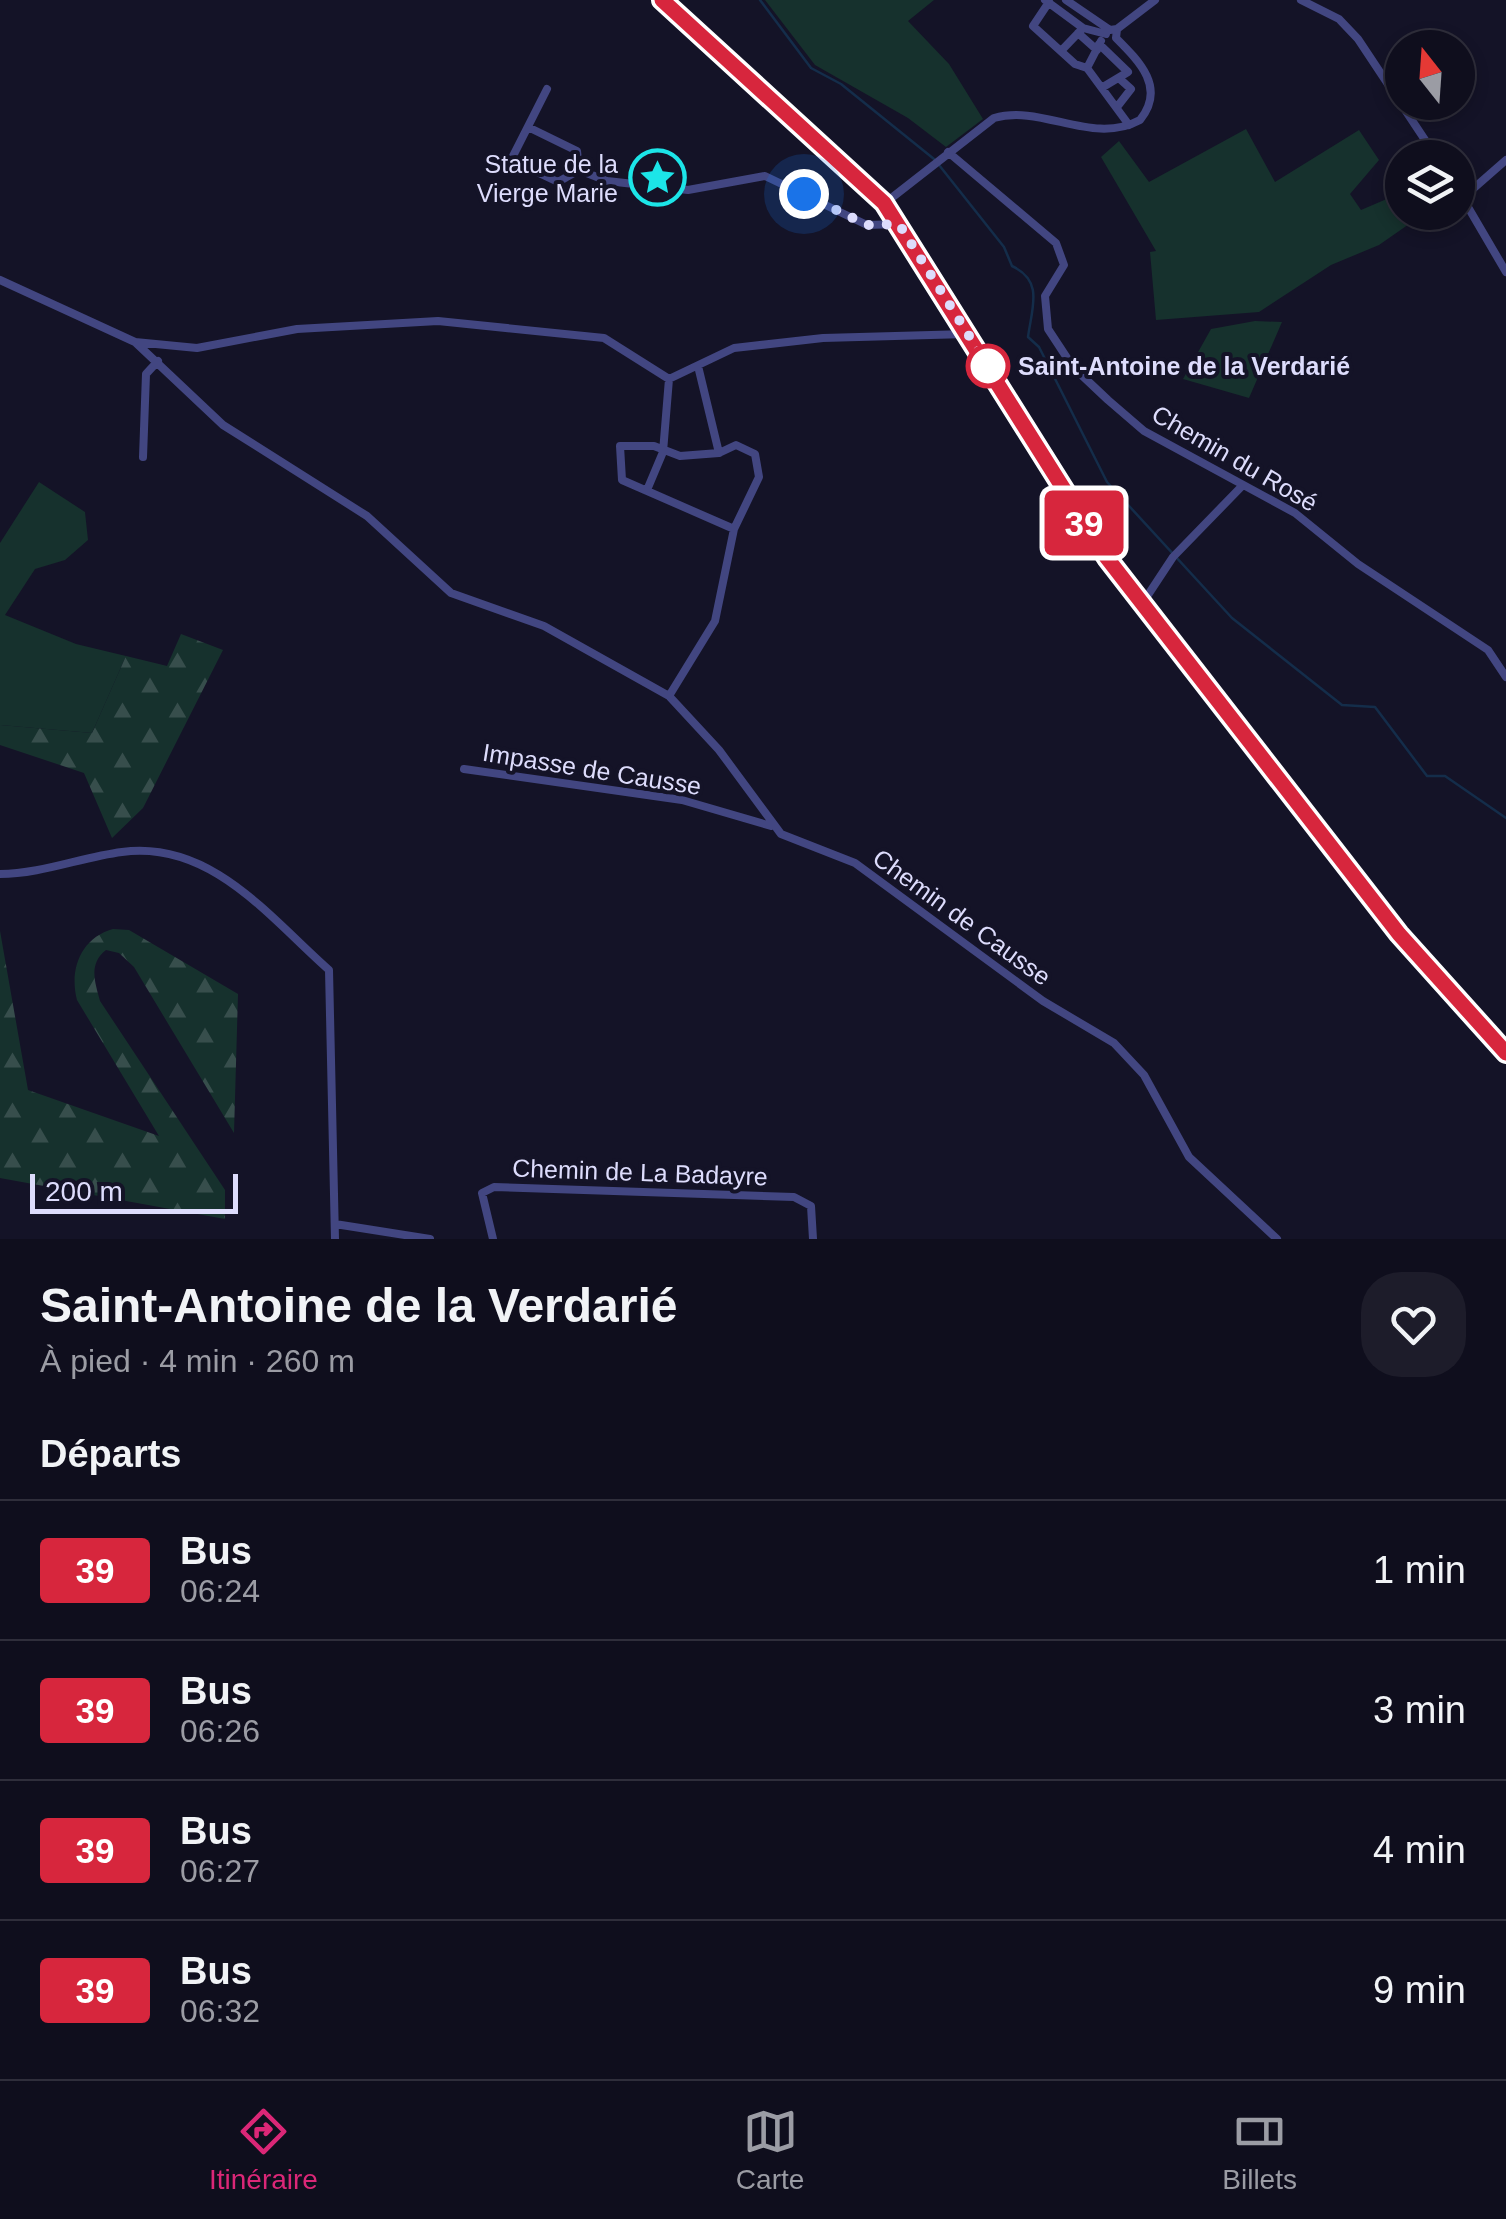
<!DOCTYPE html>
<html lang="fr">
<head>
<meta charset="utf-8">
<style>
  :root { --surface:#0f0e1d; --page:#1d1c2a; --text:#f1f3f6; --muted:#9b9ca4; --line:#2f2e3b; --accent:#db2777 }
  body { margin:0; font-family:Arial,sans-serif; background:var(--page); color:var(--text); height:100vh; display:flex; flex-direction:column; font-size:38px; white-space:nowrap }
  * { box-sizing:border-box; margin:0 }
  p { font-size:32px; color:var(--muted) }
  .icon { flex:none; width:55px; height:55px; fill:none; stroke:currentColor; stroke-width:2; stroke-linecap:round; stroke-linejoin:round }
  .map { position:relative; height:1239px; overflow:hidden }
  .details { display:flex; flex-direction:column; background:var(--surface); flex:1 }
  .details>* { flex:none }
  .badge { padding:0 20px; border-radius:8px; font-size:35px; line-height:65px }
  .needle { width:65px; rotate:343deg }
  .tools { position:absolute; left:1385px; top:30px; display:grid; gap:20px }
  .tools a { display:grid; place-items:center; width:90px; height:90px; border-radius:50%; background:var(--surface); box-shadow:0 5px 15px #0003,0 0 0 2px var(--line); font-size:50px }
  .scale { position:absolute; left:30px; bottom:25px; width:208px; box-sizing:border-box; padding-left:10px; border:5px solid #dddcfc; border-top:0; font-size:28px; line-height:35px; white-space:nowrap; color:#dddcfc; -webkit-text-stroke:8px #141327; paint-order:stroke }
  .you { position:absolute; width:50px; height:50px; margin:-25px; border:8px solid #fff; border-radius:50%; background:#1a73e8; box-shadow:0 0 0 15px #1a73e833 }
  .map>.badge { position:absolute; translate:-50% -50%; box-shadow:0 0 0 5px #fff }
  h2 { padding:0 40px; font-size:38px; line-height:90px }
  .round { display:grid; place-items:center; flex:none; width:105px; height:105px; border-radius:40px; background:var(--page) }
  .summary { display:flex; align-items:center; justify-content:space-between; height:170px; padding:0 40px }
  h1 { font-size:48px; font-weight:700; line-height:75px }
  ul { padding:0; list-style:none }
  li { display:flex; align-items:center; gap:30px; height:140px; padding:0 40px; border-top:2px solid var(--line) }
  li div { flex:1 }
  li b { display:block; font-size:38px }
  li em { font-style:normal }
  li .badge { min-width:110px; font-weight:700; text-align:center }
  .tabs { display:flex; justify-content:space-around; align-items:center; height:140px; border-top:2px solid var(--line); background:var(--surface); font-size:28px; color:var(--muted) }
  .tabs a { display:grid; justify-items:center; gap:5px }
  .tabs .active { color:var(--accent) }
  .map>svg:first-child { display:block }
  .green { fill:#16312d }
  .forest { fill:url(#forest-firs) }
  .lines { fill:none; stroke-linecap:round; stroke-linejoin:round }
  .stream { stroke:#142d4a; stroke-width:2.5 }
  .minor { stroke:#424681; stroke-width:8 }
  .primary { stroke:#b56ef0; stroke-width:11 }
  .line-casing { stroke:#fff; stroke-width:22 }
  .line { stroke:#d7263d; stroke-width:15 }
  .walk { stroke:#dddcfc; stroke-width:10; stroke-dasharray:0 18 }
  .stop-dot { fill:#fff; stroke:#d7263d; stroke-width:5 }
  .labels { text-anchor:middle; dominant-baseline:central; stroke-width:8; stroke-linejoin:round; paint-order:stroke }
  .poi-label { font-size:25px; fill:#dddcfc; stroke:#141327; text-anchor:end }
  .stop-label { font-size:25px; font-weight:bold; fill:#dddcfc; stroke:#141327; text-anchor:start }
  .street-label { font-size:25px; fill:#dddcfc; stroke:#141327 }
</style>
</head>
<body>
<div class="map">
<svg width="1506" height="1239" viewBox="0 0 1506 1239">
  <defs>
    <pattern id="forest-firs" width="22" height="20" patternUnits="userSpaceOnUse" patternTransform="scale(2.5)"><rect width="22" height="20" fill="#16312d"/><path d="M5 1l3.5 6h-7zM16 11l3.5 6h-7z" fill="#374e4c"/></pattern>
  </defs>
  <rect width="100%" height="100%" fill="#141327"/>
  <path class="green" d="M765,0H934L908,21L949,64L983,119L946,147L908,118L815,65Z
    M1246,129L1275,182L1359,130L1379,160L1350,194L1361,210L1396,195L1412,222L1379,245L1331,265L1259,312L1156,320L1150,252L1156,251L1101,157L1119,141L1149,182Z
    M1255,321L1282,322L1249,398L1183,379L1211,329Z
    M39,482L85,512L88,540L65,560L35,569L5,615L76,644L126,656L92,733L0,725V543Z"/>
  <path class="forest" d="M181,634L223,650L143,808L112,838L84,773L0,745V725L92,733L126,656L167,666Z
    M113,929L129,930L238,994L234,1133L134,967L119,953L106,950C88,964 95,982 100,1001L225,1190V1219L0,1178V931L28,1090L159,1136L77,1000C69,969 81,938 113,929Z"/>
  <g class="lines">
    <path class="stream" d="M760,0L811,68L841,84L934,159
      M939,165L1004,247L1012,266C1044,281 1032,307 1028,337L1039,347L1107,482L1232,618L1342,705L1375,707L1427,776H1445L1506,818"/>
    <path class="minor" d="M1045,0L1083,28L1106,34
      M1066,0L1110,30L1117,29
      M1301,0L1339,19L1358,39L1437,158
      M1049,2L1033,26L1075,64L1087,68L1129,125
      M1078,33L1097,50
      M1099,44L1128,72L1103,87
      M1061,51L1083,28
      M1087,68L1101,41
      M547,89L511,160L558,182L579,170
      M1117,107L1131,89L1121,80
      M530,128L577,151L579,170
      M948,152L1056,243L1064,265L1045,296L1048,329L1073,367L1108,400L1144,431L1295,513L1358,564L1488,650L1506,677
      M579,170L607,181L688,190L765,176L867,225L899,224
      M1458,190L1506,272
      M1459,193L1474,188L1506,160
      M885,203L994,118C1043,104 1092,146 1140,120C1166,88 1140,62 1116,38L1117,29L1155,0
      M0,280L135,342L197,348L297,329L438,321L604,338L669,379L734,348L823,338L967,334
      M135,342L223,425L367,516L451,593L544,626L669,696L719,750L781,834L855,863L1043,1001L1114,1043L1144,1075L1189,1157L1277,1239
      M698,366L719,453
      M143,457L146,374L158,361
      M647,490L663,452L669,379
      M1142,604L1173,557L1243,485
      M669,696L715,621L734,529L759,477L755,454L736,445L719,453L680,456L654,446H620L622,480L734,529
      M464,769L682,800L771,826
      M0,874C41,874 82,857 122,852C211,840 270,918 329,970L335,1239
      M335,1224L430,1239
      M493,1239L482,1193L494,1187L794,1197L811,1206L813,1239"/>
    <path class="primary" d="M662,0L885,203L1107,558L1399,934L1506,1053"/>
  </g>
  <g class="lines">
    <defs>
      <path id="line" d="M662,0L884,203L1107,558L1399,934L1506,1053"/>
    </defs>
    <use href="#line" class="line-casing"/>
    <use href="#line" class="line"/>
    <path class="walk" d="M804,194L867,225L899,224L988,366"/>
  </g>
  <defs>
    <symbol id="sight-ring" viewBox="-11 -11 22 22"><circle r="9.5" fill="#141327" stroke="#1ce5e8" stroke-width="1.5"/><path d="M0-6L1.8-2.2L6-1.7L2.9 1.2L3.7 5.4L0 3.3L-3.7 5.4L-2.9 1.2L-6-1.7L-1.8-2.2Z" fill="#1ce5e8"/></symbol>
  </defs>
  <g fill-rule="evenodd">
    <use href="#sight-ring" x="626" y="146" width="63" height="63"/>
  </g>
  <circle class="stop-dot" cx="988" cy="366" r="20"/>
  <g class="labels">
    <g class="poi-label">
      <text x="618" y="164">Statue de la<tspan x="618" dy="29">Vierge Marie</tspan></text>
    </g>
    <g class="stop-label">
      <text x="1018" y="366">Saint-Antoine de la Verdarié</text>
    </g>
    <g class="street-label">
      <text transform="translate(1235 458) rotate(30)">Chemin du Rosé</text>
      <text transform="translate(592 769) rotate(9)">Impasse de Causse</text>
      <text transform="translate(962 917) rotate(36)">Chemin de Causse</text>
      <text transform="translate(640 1172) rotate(2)">Chemin de La Badayre</text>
    </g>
  </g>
</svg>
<div class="tools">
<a><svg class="needle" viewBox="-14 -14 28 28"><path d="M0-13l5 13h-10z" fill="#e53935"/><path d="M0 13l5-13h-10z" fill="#9b9ca4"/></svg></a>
<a><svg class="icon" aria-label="layers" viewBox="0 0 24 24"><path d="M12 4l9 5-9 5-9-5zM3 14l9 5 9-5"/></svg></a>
</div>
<div class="scale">200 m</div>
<div class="you" style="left:804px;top:194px"></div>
<b class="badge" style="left:1084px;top:523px;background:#d7263d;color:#fff">39</b>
</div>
<section class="details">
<div class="summary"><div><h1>Saint-Antoine de la Verdarié</h1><p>À pied · 4 min · 260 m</p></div><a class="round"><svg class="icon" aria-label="heart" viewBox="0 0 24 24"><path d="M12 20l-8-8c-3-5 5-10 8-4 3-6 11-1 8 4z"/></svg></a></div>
<h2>Départs</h2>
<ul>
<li><span class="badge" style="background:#d7263d;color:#fff">39</span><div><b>Bus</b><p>06:24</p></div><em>1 min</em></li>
<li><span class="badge" style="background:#d7263d;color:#fff">39</span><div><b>Bus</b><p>06:26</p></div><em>3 min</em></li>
<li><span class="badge" style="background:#d7263d;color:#fff">39</span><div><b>Bus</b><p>06:27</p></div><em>4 min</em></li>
<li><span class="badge" style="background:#d7263d;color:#fff">39</span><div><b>Bus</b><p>06:32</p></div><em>9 min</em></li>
</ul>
</section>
<nav class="tabs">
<a class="active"><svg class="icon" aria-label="directions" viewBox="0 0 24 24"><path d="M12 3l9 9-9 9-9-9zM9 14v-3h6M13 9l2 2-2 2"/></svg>Itinéraire</a>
<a><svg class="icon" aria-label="map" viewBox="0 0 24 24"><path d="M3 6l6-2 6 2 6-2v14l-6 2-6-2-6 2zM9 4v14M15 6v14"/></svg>Carte</a>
<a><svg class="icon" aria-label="tickets" viewBox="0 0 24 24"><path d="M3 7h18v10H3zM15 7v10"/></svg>Billets</a>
</nav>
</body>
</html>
